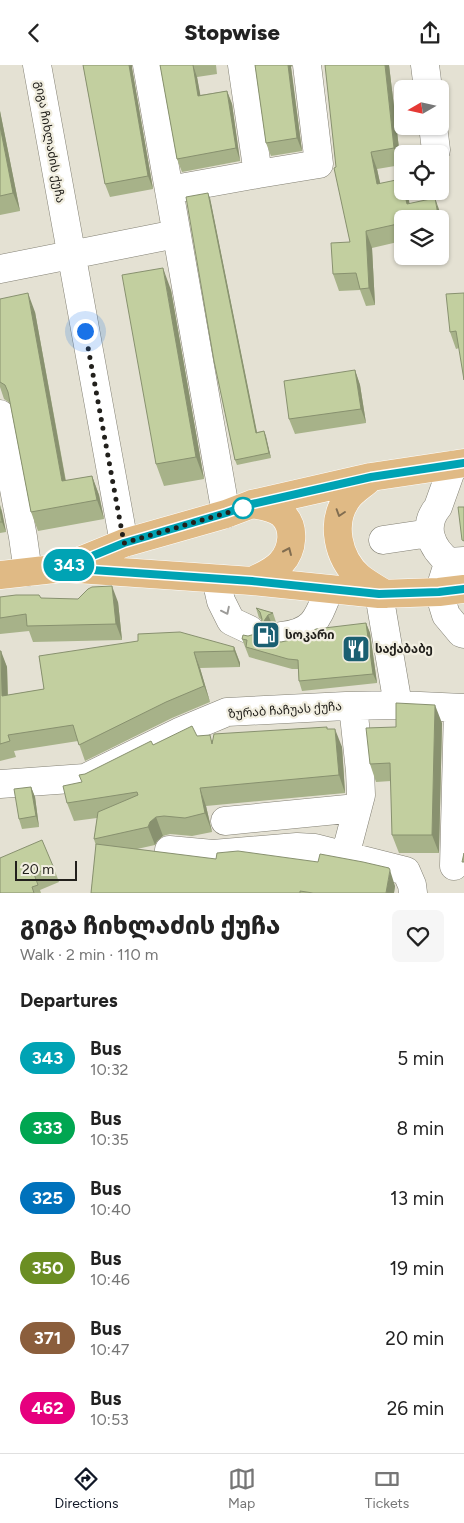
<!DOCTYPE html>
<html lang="en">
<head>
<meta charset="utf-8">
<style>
  :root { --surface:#fff; --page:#f6f6f6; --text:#222; --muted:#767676; --line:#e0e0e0; --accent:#111827 }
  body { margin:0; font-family:Figtree,"Noto Sans Georgian",sans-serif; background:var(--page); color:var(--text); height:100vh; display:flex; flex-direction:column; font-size:19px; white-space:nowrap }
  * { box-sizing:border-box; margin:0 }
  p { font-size:16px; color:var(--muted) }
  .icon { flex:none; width:28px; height:28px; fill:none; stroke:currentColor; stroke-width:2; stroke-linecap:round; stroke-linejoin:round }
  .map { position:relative; height:828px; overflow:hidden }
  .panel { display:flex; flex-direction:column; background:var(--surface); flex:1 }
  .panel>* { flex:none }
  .badge { padding:0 10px; border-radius:16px; font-size:18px; line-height:32px }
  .needle { width:32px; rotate:261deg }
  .buttons { position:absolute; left:394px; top:15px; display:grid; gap:10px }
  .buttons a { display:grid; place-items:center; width:55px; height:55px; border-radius:8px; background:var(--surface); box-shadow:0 1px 4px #0004; font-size:25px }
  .scale { position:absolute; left:15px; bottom:12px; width:62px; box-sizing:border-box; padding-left:5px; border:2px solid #22201c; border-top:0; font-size:14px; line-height:18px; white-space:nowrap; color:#22201c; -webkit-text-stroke:4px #f1eee0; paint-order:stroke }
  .you { position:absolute; width:25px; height:25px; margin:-12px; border:4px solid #fff; border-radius:50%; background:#1a73e8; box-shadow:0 0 0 8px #1a73e833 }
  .map>.badge { position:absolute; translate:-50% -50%; box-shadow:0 0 0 2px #fff }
  h2 { padding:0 20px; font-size:19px; line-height:45px }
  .round { display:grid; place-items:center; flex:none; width:52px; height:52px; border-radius:8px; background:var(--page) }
  .head { display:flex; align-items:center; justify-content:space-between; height:85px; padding:0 20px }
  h1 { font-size:24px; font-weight:800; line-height:38px }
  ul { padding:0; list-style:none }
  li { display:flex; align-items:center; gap:15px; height:70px; padding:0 20px }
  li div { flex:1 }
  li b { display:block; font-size:19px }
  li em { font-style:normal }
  li .badge { min-width:55px; font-weight:700; text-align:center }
  header { display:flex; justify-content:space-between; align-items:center; height:65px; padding:0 20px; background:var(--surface); font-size:22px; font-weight:800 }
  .tabs { display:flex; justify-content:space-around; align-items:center; height:70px; border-top:1px solid var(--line); background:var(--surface); font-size:14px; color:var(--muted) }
  .tabs a { display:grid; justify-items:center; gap:2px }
  .tabs .active { color:var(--accent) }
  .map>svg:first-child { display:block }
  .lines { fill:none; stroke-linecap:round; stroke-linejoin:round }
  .minor-casing { stroke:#838074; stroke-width:29 }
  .major-casing { stroke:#fff; stroke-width:29 }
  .minor { stroke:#fff; stroke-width:28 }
  .major { stroke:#e0ba85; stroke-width:28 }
  .wall { fill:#a7b289 }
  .shaded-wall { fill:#88916f }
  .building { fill:#c2cf9f; stroke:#88916f }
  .oneway { stroke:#816d50 }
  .oneway2 { stroke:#9c9b99 }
  .line-casing { stroke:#fff; stroke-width:11 }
  .line { stroke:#00a3b4; stroke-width:8 }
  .walk { stroke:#22201c; stroke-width:5; stroke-dasharray:0 9 }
  .stop-dot { fill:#fff; stroke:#00a3b4; stroke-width:2.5 }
  .labels { text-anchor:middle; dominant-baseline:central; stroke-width:4.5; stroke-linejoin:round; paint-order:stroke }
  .street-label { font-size:12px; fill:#22201c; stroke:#f1eee0 }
  .poi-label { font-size:12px; font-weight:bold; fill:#22201c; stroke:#f1eee0; text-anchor:start }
</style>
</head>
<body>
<header><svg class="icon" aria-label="back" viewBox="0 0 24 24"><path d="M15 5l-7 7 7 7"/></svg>Stopwise<svg class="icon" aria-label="share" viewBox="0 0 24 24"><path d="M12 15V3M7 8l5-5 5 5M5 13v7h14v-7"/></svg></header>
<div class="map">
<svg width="464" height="828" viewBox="0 0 464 828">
  <rect width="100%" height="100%" fill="#e4e1d3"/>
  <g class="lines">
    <defs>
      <path id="minor" d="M37,0L124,478
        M147,0L226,449
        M425,0L428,24
        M433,61L436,85
        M258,109L319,99L307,0
        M169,125L258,109L242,0
        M0,204L176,169
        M0,349L23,472L28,507
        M453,400L438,442C422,461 431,483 449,497L464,496
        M383,475L430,468
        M446,505L439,527L446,550L461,568L464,569
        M216,514L221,536L231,556L250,565
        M379,529L398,640
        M282,571C315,567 318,552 329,525
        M0,719L85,713L179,667L227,647L346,641L398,640L464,643
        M225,756L357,743
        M169,785L213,789L297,782L315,783L406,806L412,820L413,828
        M345,791L361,730L360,706L353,641
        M454,801L458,643"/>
      <path id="major" d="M370,413C363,420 352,426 347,434C330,458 338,493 359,512C366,518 377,524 385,529
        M65,502L124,478L226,449L252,439L371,412L464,398
        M0,510L63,503L252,516L379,529L439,527L464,524
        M252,516C262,511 273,507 281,498C293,485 296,462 282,449C274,442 262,441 252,439"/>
    </defs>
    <use href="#minor" class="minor-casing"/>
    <use href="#major" class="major-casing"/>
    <use href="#minor" class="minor"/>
    <use href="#major" class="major"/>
  </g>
  <path class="wall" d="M83,0H132V3L153,124L110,132L105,119Z
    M160,0H216L217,9L197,12L200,30L227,26L232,39L240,96L182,107L177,94Z
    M255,0H292L291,2L302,86L271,91L266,78Z
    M325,0H389L401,100L377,104L380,118L402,126H406L409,139L441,150L444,167L440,168V154H402V176L372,183L375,240L366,241L360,225L339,226L333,209L350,177Z
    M0,46L20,146L0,150Z
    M210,133L257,367L264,366L271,393L237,400L235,395Z
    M171,225L204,414L164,421L156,399Z
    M464,228L459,283L456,284L450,267Z
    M0,234L35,247L66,416L92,411L99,430L104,454L38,466L31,447L10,338L4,334L0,322Z
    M355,305L360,320L366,358L295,369L289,354Z
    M0,440L2,447L6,467L0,468Z
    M0,532L118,537L122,575L33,577L29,566L0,569Z
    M256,543L273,548L276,557L272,559L268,565L267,572L274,576L281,577L366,558L370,568L377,618L302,626L299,616L298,604H292L249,592L242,574L255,569L261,562L262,555L259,553Z
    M234,582L240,598V602L200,603L210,637L172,653L85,696L78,676L14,686L16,692L0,696V586L7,602L8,630L44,624L39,591Z
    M442,658L439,788H399L392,770L391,716L376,717L370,699Z
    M327,664L342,682L345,728L206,741L212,767L192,771L170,769L163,771L157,776L155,780L137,784L395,821L394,828H91L96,781L94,774L97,753L74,756L67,738L82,717L85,709L153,680L197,671L212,675Z
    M31,722L35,732L39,762L22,764L19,754Z
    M0,793L53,801L59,817L40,825L41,828H0Z"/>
  <path class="shaded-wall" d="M129,0H132V3L153,124L148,111Z
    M193,0L197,12L203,44L198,31Z
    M288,0H292L291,2L302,86L297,73Z
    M385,0H389L401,100L394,83Z
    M227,26L232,39L240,96L236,83Z
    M0,46L20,146L13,128L0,61Z
    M371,87L377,104L384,136L377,119Z
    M404,126H406L408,131L413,154L407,139Z
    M208,128L210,133L258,373L256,368Z
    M435,133L441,150L444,167L438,150Z
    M366,166L372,183L375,240L369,223Z
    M163,203L171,225L204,414L196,392Z
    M28,228L35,247L69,435L62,416Z
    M355,305L360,320L366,358L361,344Z
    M264,366L266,371L271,393L269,388Z
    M92,411L99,430L104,454L97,435Z
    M0,440L2,447L6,467L2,457Z
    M112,521L118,537L122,575L116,559Z
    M268,550L272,559L268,565L267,573L263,564L264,556Z
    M366,558L370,568L377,618L373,609Z
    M234,582L240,598V602L234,586Z
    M1,586L7,602L8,647L2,631Z
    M194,587L200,603L210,637L204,621Z
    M435,640L442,658L439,788L432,770Z
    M335,664L342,682L345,728L339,710Z
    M31,722L35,732L39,762L36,751Z
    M200,723L206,741L212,767L205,748Z
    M156,752L163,771L157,776L155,780L148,762L150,757Z
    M390,805L395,821L394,828H386Z"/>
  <path class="building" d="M83,0H129L148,111L105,119Z
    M160,0H193L198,31L227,26L236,83L177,94Z
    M255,0H288L297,73L266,78Z
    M325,0H385L394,83L371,87L377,119L401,114L402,119V126H404L407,139L435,133L438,150L423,154H402V158L366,166L369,223L360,224L356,208L333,209L331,178L350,177L334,103L336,102Z
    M0,61L13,128L0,131Z
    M208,128L256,368L264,366L269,388L235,395L214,296L186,132Z
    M163,203L196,392L156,399L122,210Z
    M28,228L62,416L92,411L97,435L31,447L8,327L5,320L0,317V234Z
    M464,228V315L456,266L450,267L446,229Z
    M355,305L361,344L289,354L284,316Z
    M458,442H464V476L462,475Z
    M0,444L2,457H0Z
    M112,521L116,559L27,561L26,549L0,553V532L16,530H39L41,533L78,534L88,524L92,522Z
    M256,543L273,548L268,550L264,556L263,564L267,572L274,576L281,577L295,574L306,570L316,564L366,558L373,609L299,616L298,595L288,594L246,582L247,575L242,574L243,570L248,571L255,569L261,562L262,554L260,547Z
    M180,567L234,582V586L194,587L204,621L166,637L79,680L73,660L8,670L10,676L0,679V586H1L2,631L44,624L39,591L138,576V569Z
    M396,638L435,640L432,770H392L390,698L370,699L366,663L396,662Z
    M192,661L197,671L210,670L212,679L214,669L327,662V664H335L339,710L200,723L205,748L185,753L164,751L156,752L150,757L148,762L94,774L98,747L138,730L137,727L67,738L63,721L82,717L79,710L85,709L151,676L153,680Z
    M31,722L36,751L19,754L14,724Z
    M42,775L53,801L34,809L38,820L32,822L34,828H0V793Z
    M96,779L216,794L217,788L238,786L318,797L320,789L363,797L389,803L390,805L386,828H313L300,826V828H91Z
    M464,788V797H462Z"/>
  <defs><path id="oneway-chevron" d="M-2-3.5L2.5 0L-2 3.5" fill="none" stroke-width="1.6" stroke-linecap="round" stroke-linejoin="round" transform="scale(1.25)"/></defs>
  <g class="oneway">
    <use href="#oneway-chevron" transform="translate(340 448) rotate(108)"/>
    <use href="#oneway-chevron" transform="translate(288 486) rotate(-66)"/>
  </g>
  <use class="oneway2" href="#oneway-chevron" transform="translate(226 546) rotate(64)"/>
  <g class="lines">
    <defs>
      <path id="line" d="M464,398L371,412L252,439L226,448L124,478L63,503L252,516L379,529L439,527L464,524"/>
    </defs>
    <use href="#line" class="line-casing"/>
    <use href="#line" class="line"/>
    <path class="walk" d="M85,266L124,478L243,443"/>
  </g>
  <defs>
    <symbol id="fuel-square" viewBox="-11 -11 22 22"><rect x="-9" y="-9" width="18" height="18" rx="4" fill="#1a5f71" stroke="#f1eee0"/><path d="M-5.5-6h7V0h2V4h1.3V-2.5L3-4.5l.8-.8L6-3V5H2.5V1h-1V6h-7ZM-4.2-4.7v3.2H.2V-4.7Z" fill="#fff"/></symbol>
    <symbol id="restaurant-square" viewBox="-11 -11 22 22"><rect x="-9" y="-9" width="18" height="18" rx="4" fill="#1a5f71" stroke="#f1eee0"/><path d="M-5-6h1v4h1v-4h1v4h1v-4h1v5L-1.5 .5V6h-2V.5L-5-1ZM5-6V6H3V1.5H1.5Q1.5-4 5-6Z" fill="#fff"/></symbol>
  </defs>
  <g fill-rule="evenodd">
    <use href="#fuel-square" x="250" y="554" width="32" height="32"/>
    <use href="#restaurant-square" x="340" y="568" width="32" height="32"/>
  </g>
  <circle class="stop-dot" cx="243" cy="443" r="10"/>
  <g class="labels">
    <g class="street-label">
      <text transform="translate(50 77) rotate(80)">გიგა ჩიხლაძის ქუჩა</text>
      <text transform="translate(285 645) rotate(-4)">ზურაბ ჩაჩუას ქუჩა</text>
    </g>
    <g class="poi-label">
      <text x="285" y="570">სოკარი</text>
      <text x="375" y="584">საქაბაბე</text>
    </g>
  </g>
</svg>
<div class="buttons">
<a><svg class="needle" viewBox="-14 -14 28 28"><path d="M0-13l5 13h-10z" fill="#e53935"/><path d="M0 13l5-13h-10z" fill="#767676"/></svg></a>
<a><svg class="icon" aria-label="locate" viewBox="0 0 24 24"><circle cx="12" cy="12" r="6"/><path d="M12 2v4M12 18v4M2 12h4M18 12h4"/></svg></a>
<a><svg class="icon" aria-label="layers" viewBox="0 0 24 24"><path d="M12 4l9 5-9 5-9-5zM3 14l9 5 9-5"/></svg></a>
</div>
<div class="scale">20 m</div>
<div class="you" style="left:85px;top:266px"></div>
<b class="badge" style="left:69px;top:500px;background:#00a3b4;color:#fff">343</b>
</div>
<section class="panel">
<div class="head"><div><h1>გიგა ჩიხლაძის ქუჩა</h1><p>Walk · 2 min · 110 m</p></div><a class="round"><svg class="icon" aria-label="heart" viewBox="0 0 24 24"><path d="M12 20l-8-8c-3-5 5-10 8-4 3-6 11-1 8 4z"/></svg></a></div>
<h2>Departures</h2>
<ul>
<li><span class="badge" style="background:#00a3b4;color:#fff">343</span><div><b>Bus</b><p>10:32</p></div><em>5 min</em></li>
<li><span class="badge" style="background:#00a651;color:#fff">333</span><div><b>Bus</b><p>10:35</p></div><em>8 min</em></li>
<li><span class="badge" style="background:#0072bc;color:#fff">325</span><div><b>Bus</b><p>10:40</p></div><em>13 min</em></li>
<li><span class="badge" style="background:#6b8e23;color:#fff">350</span><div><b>Bus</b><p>10:46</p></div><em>19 min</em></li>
<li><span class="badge" style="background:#8b5e3c;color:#fff">371</span><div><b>Bus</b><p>10:47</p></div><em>20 min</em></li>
<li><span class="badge" style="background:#e6007e;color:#fff">462</span><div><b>Bus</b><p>10:53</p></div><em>26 min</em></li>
</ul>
</section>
<nav class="tabs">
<a class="active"><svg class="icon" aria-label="directions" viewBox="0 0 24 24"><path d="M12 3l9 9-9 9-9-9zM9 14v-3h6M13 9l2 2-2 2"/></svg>Directions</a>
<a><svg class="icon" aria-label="map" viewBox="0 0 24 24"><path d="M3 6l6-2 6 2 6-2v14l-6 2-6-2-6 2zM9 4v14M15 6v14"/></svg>Map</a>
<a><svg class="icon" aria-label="tickets" viewBox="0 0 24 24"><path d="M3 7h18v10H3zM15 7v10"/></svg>Tickets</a>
</nav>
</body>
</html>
